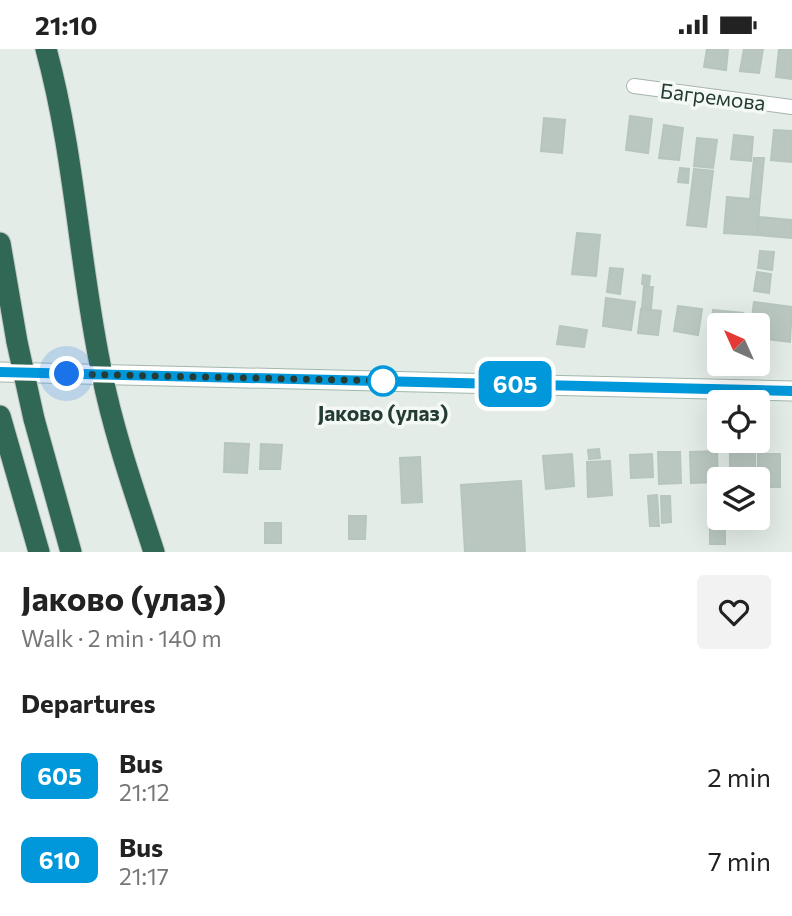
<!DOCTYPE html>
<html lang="en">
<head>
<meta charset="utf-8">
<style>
  :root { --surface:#fff; --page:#f2f2f2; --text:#222; --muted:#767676 }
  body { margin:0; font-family:Commissioner,sans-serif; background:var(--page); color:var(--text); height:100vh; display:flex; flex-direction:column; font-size:26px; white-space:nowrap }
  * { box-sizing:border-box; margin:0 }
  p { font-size:23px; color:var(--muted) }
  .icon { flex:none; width:38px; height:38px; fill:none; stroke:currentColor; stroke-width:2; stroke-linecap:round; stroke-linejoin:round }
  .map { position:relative; height:503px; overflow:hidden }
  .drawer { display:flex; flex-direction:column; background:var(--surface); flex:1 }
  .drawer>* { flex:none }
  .badge { padding:0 14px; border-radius:10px; font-size:24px; line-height:46px }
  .needle { width:46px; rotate:315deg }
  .fabs { position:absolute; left:707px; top:264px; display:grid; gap:14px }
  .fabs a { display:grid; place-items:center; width:63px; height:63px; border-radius:7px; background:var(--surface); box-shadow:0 7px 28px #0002; font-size:35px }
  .you { position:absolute; width:35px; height:35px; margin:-18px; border:5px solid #fff; border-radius:50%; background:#1a73e8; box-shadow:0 0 0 10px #1a73e833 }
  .map>.badge { position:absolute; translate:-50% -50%; box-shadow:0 0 0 4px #fff }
  h2 { padding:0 21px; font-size:26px; line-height:63px }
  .round { display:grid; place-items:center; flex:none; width:74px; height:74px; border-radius:7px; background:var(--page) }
  .head { display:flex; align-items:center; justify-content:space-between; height:119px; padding:0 21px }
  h1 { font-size:33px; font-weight:700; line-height:52px }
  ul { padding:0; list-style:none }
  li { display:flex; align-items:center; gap:21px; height:84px; padding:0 21px }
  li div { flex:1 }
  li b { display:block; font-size:26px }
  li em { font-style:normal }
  li .badge { min-width:77px; font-weight:700; text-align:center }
  .status { display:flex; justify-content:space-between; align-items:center; height:49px; padding:0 35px; background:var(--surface); direction:ltr }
  .status svg { height:19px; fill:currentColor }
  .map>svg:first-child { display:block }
  .building { fill:#b9c7c0; stroke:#b6c5bd; stroke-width:2 }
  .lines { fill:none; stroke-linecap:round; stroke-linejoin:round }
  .street-casing { stroke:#a6b4ad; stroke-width:16 }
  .secondary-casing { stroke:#a2b7ad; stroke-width:21 }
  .highway-casing { stroke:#c2c8c6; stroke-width:23 }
  .street { stroke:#fff; stroke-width:14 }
  .secondary { stroke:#fff; stroke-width:19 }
  .highway { stroke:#316755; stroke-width:21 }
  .highway-bridge-casing { stroke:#c2c8c6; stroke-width:23; stroke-linecap:butt }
  .highway-bridge { stroke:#316755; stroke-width:21 }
  .line-casing { stroke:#fff; stroke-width:16 }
  .line { stroke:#0098da; stroke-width:10 }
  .walk { stroke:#243c33; stroke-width:7; stroke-dasharray:0 12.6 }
  .stop-dot { fill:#fff; stroke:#0098da; stroke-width:3.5 }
  .labels { text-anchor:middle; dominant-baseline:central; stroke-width:7; stroke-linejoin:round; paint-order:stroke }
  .street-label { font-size:21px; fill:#243c33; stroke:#f4f9f6 }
  .stop-label { font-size:21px; font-weight:bold; fill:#243c33; stroke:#f4f9f6 }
</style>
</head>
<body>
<div class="status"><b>21:10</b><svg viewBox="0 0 49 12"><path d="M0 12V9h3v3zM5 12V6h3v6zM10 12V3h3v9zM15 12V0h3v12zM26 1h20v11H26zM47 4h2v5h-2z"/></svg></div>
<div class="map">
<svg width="792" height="503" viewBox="0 0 792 503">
  <rect width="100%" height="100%" fill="#e3ece7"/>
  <path class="building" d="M707,0H728L726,21L704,18Z
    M744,0H763L759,24L740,22Z
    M779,0H792V30L776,28Z
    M630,67L652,70L648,104L626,101Z
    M544,69L565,71L562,104L541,102Z
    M664,76L683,79L679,111L659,109Z
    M774,81L792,82V113L771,111Z
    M734,86L753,88L751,112L731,110Z
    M697,89L717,91L713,119L694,117Z
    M754,109H764L760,151L750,150Z
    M680,119L689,120L688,134L678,133Z
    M694,120L713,122L706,178L687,176Z
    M727,148L760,151L757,186L724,184Z
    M758,168L792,171V189L757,186Z
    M577,184L600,186L596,227L572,225Z
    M760,202L774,203L772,221L758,219Z
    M610,219L623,220L620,245L607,243Z
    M757,223L771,225L769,244L754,242Z
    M643,226L650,227L649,236L642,235Z
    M644,237L653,238L651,259L642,258Z
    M606,249L635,253L631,281L603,277Z
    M754,253L792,258L790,293L758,289V276H751Z
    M678,257L702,260L698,286L674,282Z
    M641,260L661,262L658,286L638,284Z
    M713,261L743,264L741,276H719V290L710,289Z
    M560,277L587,281L584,298L557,295Z
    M225,394L249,395L247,424L224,423Z
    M261,395L282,396L280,420H260Z
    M599,400L600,409L589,410L588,401Z
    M717,402L718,433L691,434L690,403Z
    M658,403H680L681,434L659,435Z
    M730,404H755V430H730Z
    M572,405L574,437L546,440L543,407Z
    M652,405L653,428L631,429L630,406Z
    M758,405H780V438H758Z
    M420,408L422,453L402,454L400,409Z
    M610,412L612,446L588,448L587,413Z
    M521,432L525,503H465L461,436Z
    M657,446L659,477H650L648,447Z
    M661,447H670L671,473L662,474Z
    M710,464H719V469H725V495H710Z
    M349,467H366L365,490H349Z
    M741,469H754V476H741Z
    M265,474H281V494H265Z"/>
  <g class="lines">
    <defs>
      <path id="street" d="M634,37L792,58"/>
      <path id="secondary" d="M0,323L792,342"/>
      <path id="highway" d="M46,0C75,106 79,217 102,325C114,385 135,444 154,503
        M0,194L17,293
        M0,367L39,503
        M34,370L71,503"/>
    </defs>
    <use href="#street" class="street-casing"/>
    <use href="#secondary" class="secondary-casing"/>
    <use href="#highway" class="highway-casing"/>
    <use href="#street" class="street"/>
    <use href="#secondary" class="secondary"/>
    <use href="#highway" class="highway"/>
    <defs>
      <path id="highway-bridge" d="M17,293L34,370"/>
    </defs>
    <use href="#highway-bridge" class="highway-bridge-casing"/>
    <use href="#highway-bridge" class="highway-bridge"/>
  </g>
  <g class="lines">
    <defs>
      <path id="line" d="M0,323L792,342"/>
    </defs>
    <use href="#line" class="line-casing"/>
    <use href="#line" class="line"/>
    <path class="walk" d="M67,325L391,332H383"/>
  </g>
  <circle class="stop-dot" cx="383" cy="332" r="14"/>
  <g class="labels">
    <g class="street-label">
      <text transform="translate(713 47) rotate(7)">Багремова</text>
    </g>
    <g class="stop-label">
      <text x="383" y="363">Јаково (улаз)</text>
    </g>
  </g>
</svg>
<div class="fabs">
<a><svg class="needle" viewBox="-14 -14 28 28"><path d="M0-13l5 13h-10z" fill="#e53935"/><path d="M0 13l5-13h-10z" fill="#767676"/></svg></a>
<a><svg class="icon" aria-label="locate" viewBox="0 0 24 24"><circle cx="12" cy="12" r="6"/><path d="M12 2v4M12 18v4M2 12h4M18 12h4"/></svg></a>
<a><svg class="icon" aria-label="layers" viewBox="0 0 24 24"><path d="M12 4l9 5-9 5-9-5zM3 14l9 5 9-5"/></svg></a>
</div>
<div class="you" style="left:67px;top:325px"></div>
<b class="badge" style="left:515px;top:335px;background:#0098da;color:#fff">605</b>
</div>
<section class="drawer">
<div class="head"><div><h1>Јаково (улаз)</h1><p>Walk · 2 min · 140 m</p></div><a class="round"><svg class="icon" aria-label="heart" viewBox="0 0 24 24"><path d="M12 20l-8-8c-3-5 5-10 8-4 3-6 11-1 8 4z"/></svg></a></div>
<h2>Departures</h2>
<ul>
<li><span class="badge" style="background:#0098da;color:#fff">605</span><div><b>Bus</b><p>21:12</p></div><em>2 min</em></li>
<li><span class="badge" style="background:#0098da;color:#fff">610</span><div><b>Bus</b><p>21:17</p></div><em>7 min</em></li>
</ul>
</section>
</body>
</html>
